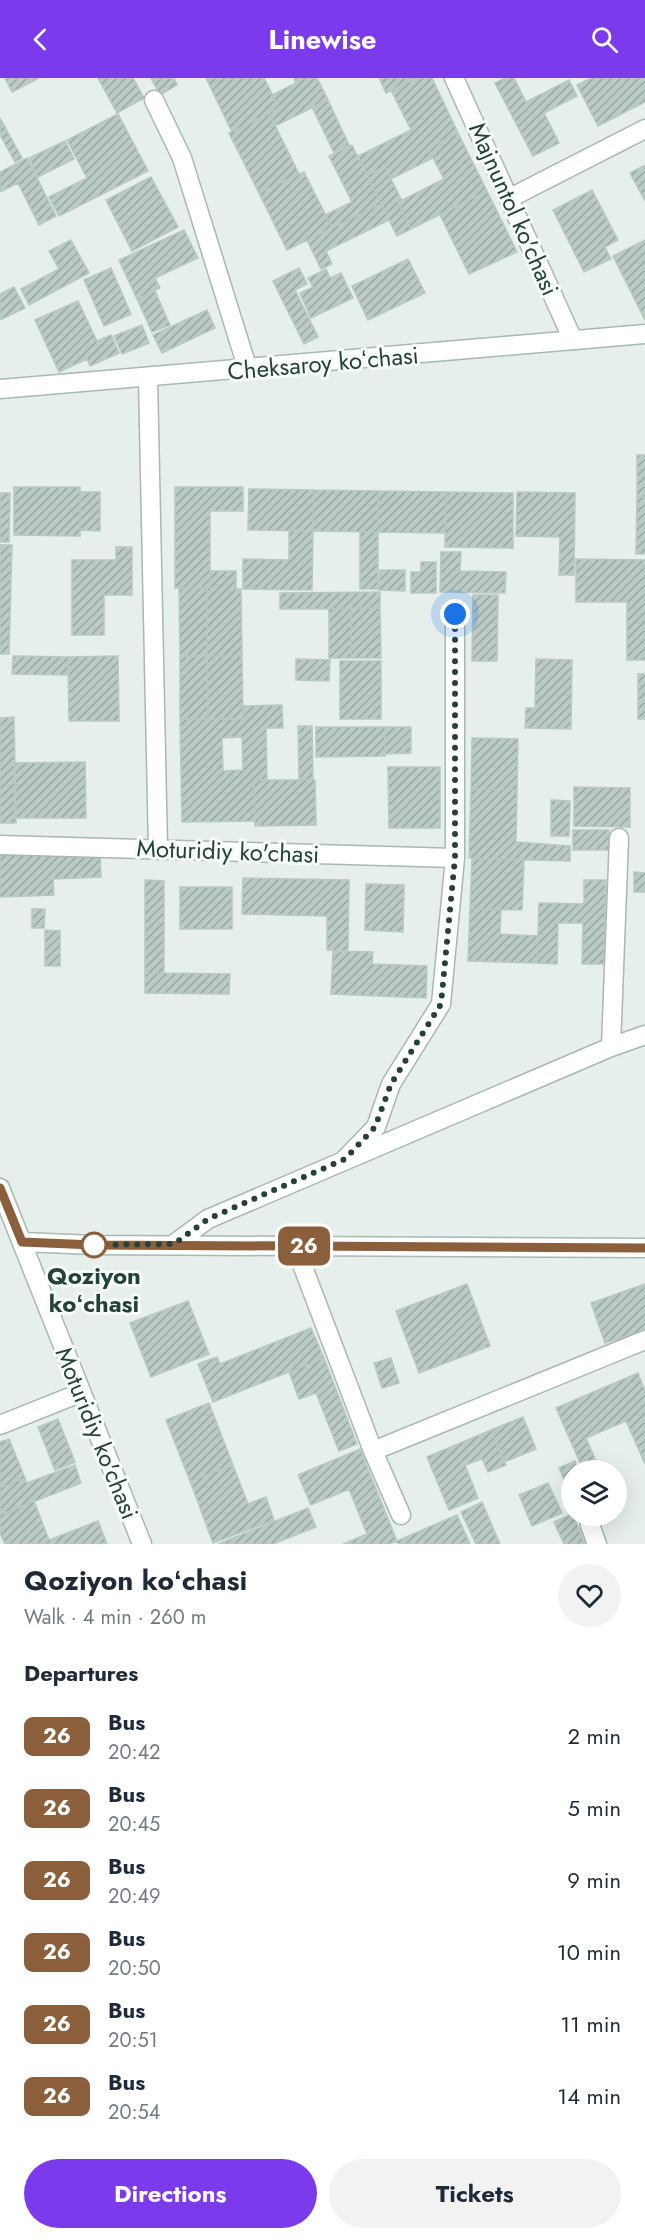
<!DOCTYPE html>
<html lang="en">
<head>
<meta charset="utf-8">
<style>
  :root { --surface:#fff; --page:#f2f2f3; --text:#1f2937; --muted:#747a83; --accent:#7c3aed }
  body { margin:0; font-family:Jost,sans-serif; background:var(--page); color:var(--text); height:100vh; display:flex; flex-direction:column; font-size:22px; white-space:nowrap }
  * { box-sizing:border-box; margin:0 }
  p { font-size:20px; color:var(--muted) }
  .icon { flex:none; width:33px; height:33px; fill:none; stroke:currentColor; stroke-width:2; stroke-linecap:round; stroke-linejoin:round }
  .map { position:relative; height:1466px; overflow:hidden }
  .sheet { display:flex; flex-direction:column; background:var(--surface); flex:1 }
  .sheet>* { flex:none }
  .badge { padding:0 12px; border-radius:9px; font-size:21px; line-height:39px }
  .controls { position:absolute; left:561px; top:1382px; display:grid; gap:12px }
  .controls a { display:grid; place-items:center; width:66px; height:66px; border-radius:50%; background:var(--surface); box-shadow:0 6px 24px #0002; font-size:30px }
  .you { position:absolute; width:30px; height:30px; margin:-15px; border:4px solid #fff; border-radius:50%; background:#1a73e8; box-shadow:0 0 0 9px #1a73e833 }
  .map>.badge { position:absolute; translate:-50% -50%; box-shadow:0 0 0 3px #fff }
  h2 { padding:0 24px; font-size:22px; line-height:54px }
  .round { display:grid; place-items:center; flex:none; width:63px; height:63px; border-radius:32px; background:var(--page) }
  .head { display:flex; align-items:center; justify-content:space-between; height:102px; padding:0 24px }
  h1 { font-size:28px; font-weight:700; line-height:45px }
  .action { display:flex; gap:12px; margin-top:auto; padding:12px 24px }
  .action a { flex:1; height:69px; border-radius:36px; background:var(--accent); color:#fff; font-size:24px; font-weight:700; line-height:69px; text-align:center }
  .action a+a { background:var(--page); color:var(--text) }
  ul { padding:0; list-style:none }
  li { display:flex; align-items:center; gap:18px; height:72px; padding:0 24px }
  li div { flex:1 }
  li b { display:block; font-size:22px }
  li em { font-style:normal }
  li .badge { min-width:66px; font-weight:700; text-align:center }
  header { display:flex; justify-content:space-between; align-items:center; height:78px; padding:0 24px; background:var(--accent); color:#fff; font-size:27px; font-weight:700 }
  .map>svg:first-child { display:block }
  .building { fill:url(#building-hatch); stroke:#b8c9c2; stroke-width:1.5; fill-rule:evenodd }
  .lines { fill:none; stroke-linecap:round; stroke-linejoin:round }
  .street-casing { stroke:#a8b8b2; stroke-width:21 }
  .secondary-casing { stroke:#a4bbb3; stroke-width:21 }
  .street { stroke:#fff; stroke-width:18 }
  .secondary { stroke:#fff; stroke-width:18 }
  .line-casing { stroke:#fff; stroke-width:14 }
  .line { stroke:#8b5e3c; stroke-width:9 }
  .walk { stroke:#24423a; stroke-width:6; stroke-dasharray:0 10.8 }
  .stop-dot { fill:#fff; stroke:#8b5e3c; stroke-width:3 }
  .labels { text-anchor:middle; dominant-baseline:central; stroke-width:6; stroke-linejoin:round; paint-order:stroke }
  .street-label { font-size:24px; fill:#24423a; stroke:#f7fbf9 }
  .stop-label { font-size:24px; font-weight:bold; fill:#24423a; stroke:#f7fbf9 }
</style>
</head>
<body>
<header><svg class="icon" aria-label="back" viewBox="0 0 24 24"><path d="M15 5l-7 7 7 7"/></svg>Linewise<svg class="icon" aria-label="search" viewBox="0 0 24 24"><circle cx="10" cy="10" r="6"/><path d="M15 15l6 6"/></svg></header>
<div class="map">
<svg width="645" height="1466" viewBox="0 0 645 1466">
  <defs>
    <pattern id="building-hatch" width="6" height="6" patternUnits="userSpaceOnUse" patternTransform="scale(1.5)"><rect width="6" height="6" fill="#bbcac4"/><path d="M-1 1l2-2M0 6l6-6M5 7l2-2" fill="none" stroke="#98a6a0"/></pattern>
  </defs>
  <rect width="100%" height="100%" fill="#e6efeb"/>
  <path class="building" d="M5,0H39L12,14Z
    M98,0H133L144,20L117,35Z
    M151,0H174L177,7L160,17Z
    M206,0H264L279,30L232,54Z
    M294,0H317L328,22L275,48L269,35L279,30L272,17L296,5Z
    M379,0H417L386,15Z
    M417,0H432L458,55L428,70L433,80L391,101L385,89L367,97L358,78L411,52L391,12Z
    M505,0H514L526,24L569,2L577,18L544,35L559,65L533,78L495,5Z
    M591,0H645V24L598,48L577,7Z
    M328,22L349,67L334,75L312,29Z
    M269,35L299,96L259,115L229,55Z
    M118,36L148,93L59,138L49,119L87,100L67,62Z
    M0,40L22,80L15,84L0,57Z
    M458,55L487,113L411,151L398,124L444,101L428,70Z
    M65,63L74,81L38,99L29,80Z
    M352,67L381,126L332,150L325,137L352,124L329,78Z
    M27,80L56,138L39,147L18,105L0,114V94Z
    M645,87V123L630,95Z
    M385,89L402,123L398,124L411,151L397,158L367,97Z
    M304,94L332,150L287,172L259,115Z
    M151,99L178,149L132,173L106,122Z
    M592,112L618,162L605,169L611,181L584,194L553,132Z
    M487,113L517,174L469,196L440,137Z
    M381,126L389,142L326,173L332,186L321,191L307,162Z
    M184,152L198,180L155,200L160,210L137,221L119,182Z
    M71,162L89,195L29,227L21,211L59,191L49,173Z
    M645,162V242L613,178Z
    M408,181L425,215L368,242L352,208Z
    M111,190L131,236L104,248L84,202Z
    M299,190L307,206L295,212L318,259L304,266L273,203Z
    M326,191L330,200L341,195L353,220L311,240L300,215L313,209L308,200Z
    M14,209L25,230L0,242V216Z
    M155,213L170,247L152,254L137,221Z
    M78,223L97,263L111,257L119,275L90,288L87,281L59,294L35,242Z
    M207,232L215,250L162,275L153,257Z
    M142,247L149,265L122,276L114,258Z
    M637,377H645V419H637Z
    M14,409H80V458L14,457Z
    M175,409H243V433H210V510H175Z
    M249,411L314,412L313,453L248,452Z
    M314,412L378,413V454L313,453Z
    M378,413L446,414L445,455L378,454Z
    M80,414H100V453L80,452Z
    M446,414L513,415V470L445,469Z
    M517,414L575,415L574,497H559L560,459L516,458Z
    M0,415H10L9,464H0Z
    M637,419H645V476H636Z
    M289,452L313,453L312,512L243,511V481L289,482Z
    M360,454H378V511H360Z
    M0,467H12L9,576H0Z
    M116,469H132V517H104V557H72V482H116Z
    M441,474H461L460,493L506,494L505,515L440,514Z
    M576,481L645,482V582H627V524H576Z
    M421,484H436V515H411V494H421Z
    M380,492H405V513L379,512Z
    M210,493H236V511H241L242,578H207V510H210Z
    M179,510H207V578H180Z
    M380,514V530L280,531V515Z
    M473,517H498L497,583H472Z
    M351,530V580H329V531Z
    M351,530H380L381,580H351Z
    M13,578L68,579L69,597L12,596Z
    M118,578L119,643H69L68,579Z
    M180,578H207L208,641H180Z
    M207,578H242L243,641H208Z
    M296,581L330,582L329,603L296,602Z
    M536,581L572,582L571,651L525,650L526,630H535Z
    M340,583H381V641H340Z
    M638,596H645V641H638Z
    M282,627L283,650H266L267,702H254L255,743L182,744L180,641H243V628ZM242,659L243,692L223,693L222,660Z
    M14,639L16,745H0V640Z
    M298,648H312L313,702H299Z
    M316,649H385V678L316,679Z
    M385,649H411V675L385,676Z
    M472,660L518,661L517,712L471,711Z
    M85,684L86,740H15L14,685Z
    M388,689H440V750H389Z
    M254,702H315L316,747L255,748Z
    M574,709L630,710V749L574,748Z
    M471,711L517,712L516,764L570,768V783L469,780Z
    M551,722L570,723L569,758H551Z
    M573,752H609V772H573Z
    M100,774L101,799L53,801L54,817L0,819V776Z
    M472,780L524,782L522,832L470,831Z
    M634,794L645,795V814H634Z
    M243,800L349,802L348,873L327,872V838L242,836Z
    M145,802L164,803V895L145,896Z
    M584,802H606L604,886H582L583,845H558L557,886L537,885L539,825L584,826Z
    M366,806L404,807L403,854L365,852Z
    M180,809H232V851H180Z
    M32,831H45L44,850H32Z
    M470,831L501,832L500,856L538,858L537,885L468,883Z
    M45,852L60,853V888H45Z
    M333,873L373,874L372,886L427,888L426,920L331,916Z
    M164,895L230,896L229,916L145,915V896Z
    M467,1206L490,1268L419,1295L396,1233Z
    M645,1206V1252L605,1265L591,1225Z
    M188,1223L209,1276L151,1299L130,1245Z
    M311,1250L324,1280L213,1324L198,1286L217,1279L220,1286Z
    M324,1280L357,1366L339,1373L316,1315L299,1321L289,1294Z
    M391,1280L399,1305L382,1310L374,1285Z
    M638,1295L645,1313V1386L626,1343L586,1360L596,1383L582,1389L556,1330Z
    M209,1325L233,1387L190,1403L166,1342Z
    M523,1339L536,1371L504,1384L491,1352Z
    M58,1341L75,1384L55,1392L38,1349Z
    M491,1352L506,1387L488,1394L482,1381L465,1387L478,1420L449,1432L427,1379Z
    M9,1361L25,1400L0,1410V1364Z
    M360,1371L397,1463L389,1466H343L367,1456L349,1411L311,1427L298,1397Z
    M575,1383L578,1392H572V1404L566,1406L559,1390Z
    M75,1387L81,1405L0,1437V1410L25,1400L27,1405Z
    M233,1387L248,1426L266,1419L274,1442L213,1465L190,1403Z
    M548,1405L562,1435L532,1448L519,1417Z
    M34,1423L49,1462L38,1466H5L0,1455V1437Z
    M482,1424L500,1466H476L461,1434Z
    M308,1430L316,1449L273,1466H218Z
    M572,1436L573,1437L585,1466H564L554,1444Z
    M457,1437L470,1466H398L397,1463Z
    M98,1443L107,1466H38L49,1462Z"/>
  <g class="lines">
    <defs>
      <path id="street" d="M454,0L573,262
        M154,22L182,80L248,292
        M510,120L645,51
        M148,300L158,772
        M0,767L455,780
        M611,969L619,760
        M345,1081L376,1049L391,1006L441,926L455,780V536
        M0,1110L142,1466
        M22,1164L94,1167L645,1170
        M174,1166L208,1141L611,969L645,957
        M295,1168L373,1373L401,1437
        M0,1347L80,1315
        M373,1373L645,1262
        M590,1447L597,1466"/>
      <path id="secondary" d="M0,311L645,256"/>
    </defs>
    <use href="#street" class="street-casing"/>
    <use href="#secondary" class="secondary-casing"/>
    <use href="#street" class="street"/>
    <use href="#secondary" class="secondary"/>
  </g>
  <g class="lines">
    <defs>
      <path id="line" d="M0,1110L22,1164L94,1167L645,1170"/>
    </defs>
    <use href="#line" class="line-casing"/>
    <use href="#line" class="line"/>
    <path class="walk" d="M94,1167L174,1166L208,1141L345,1081L375,1049L391,1006L441,926L455,780V536"/>
  </g>
  <circle class="stop-dot" cx="94" cy="1167" r="12"/>
  <g class="labels">
    <g class="street-label">
      <text transform="translate(514 131) rotate(66)">Majnuntol ko'chasi</text>
      <text transform="translate(323 285) rotate(-5)">Cheksaroy koʻchasi</text>
      <text transform="translate(228 773) rotate(2)">Moturidiy ko'chasi</text>
      <text transform="translate(97 1355) rotate(68)">Moturidiy ko'chasi</text>
    </g>
    <g class="stop-label">
      <text x="94" y="1197">Qoziyon<tspan x="94" dy="28">koʻchasi</tspan></text>
    </g>
  </g>
</svg>
<div class="controls">
<a><svg class="icon" aria-label="layers" viewBox="0 0 24 24"><path d="M12 4l9 5-9 5-9-5zM3 14l9 5 9-5"/></svg></a>
</div>
<div class="you" style="left:455px;top:536px"></div>
<b class="badge" style="left:304px;top:1168px;background:#8b5e3c;color:#fff">26</b>
</div>
<section class="sheet">
<div class="head"><div><h1>Qoziyon koʻchasi</h1><p>Walk · 4 min · 260 m</p></div><a class="round"><svg class="icon" aria-label="heart" viewBox="0 0 24 24"><path d="M12 20l-8-8c-3-5 5-10 8-4 3-6 11-1 8 4z"/></svg></a></div>
<h2>Departures</h2>
<ul>
<li><span class="badge" style="background:#8b5e3c;color:#fff">26</span><div><b>Bus</b><p>20:42</p></div><em>2 min</em></li>
<li><span class="badge" style="background:#8b5e3c;color:#fff">26</span><div><b>Bus</b><p>20:45</p></div><em>5 min</em></li>
<li><span class="badge" style="background:#8b5e3c;color:#fff">26</span><div><b>Bus</b><p>20:49</p></div><em>9 min</em></li>
<li><span class="badge" style="background:#8b5e3c;color:#fff">26</span><div><b>Bus</b><p>20:50</p></div><em>10 min</em></li>
<li><span class="badge" style="background:#8b5e3c;color:#fff">26</span><div><b>Bus</b><p>20:51</p></div><em>11 min</em></li>
<li><span class="badge" style="background:#8b5e3c;color:#fff">26</span><div><b>Bus</b><p>20:54</p></div><em>14 min</em></li>
</ul>
<div class="action"><a>Directions</a><a>Tickets</a></div>
</section>
</body>
</html>
